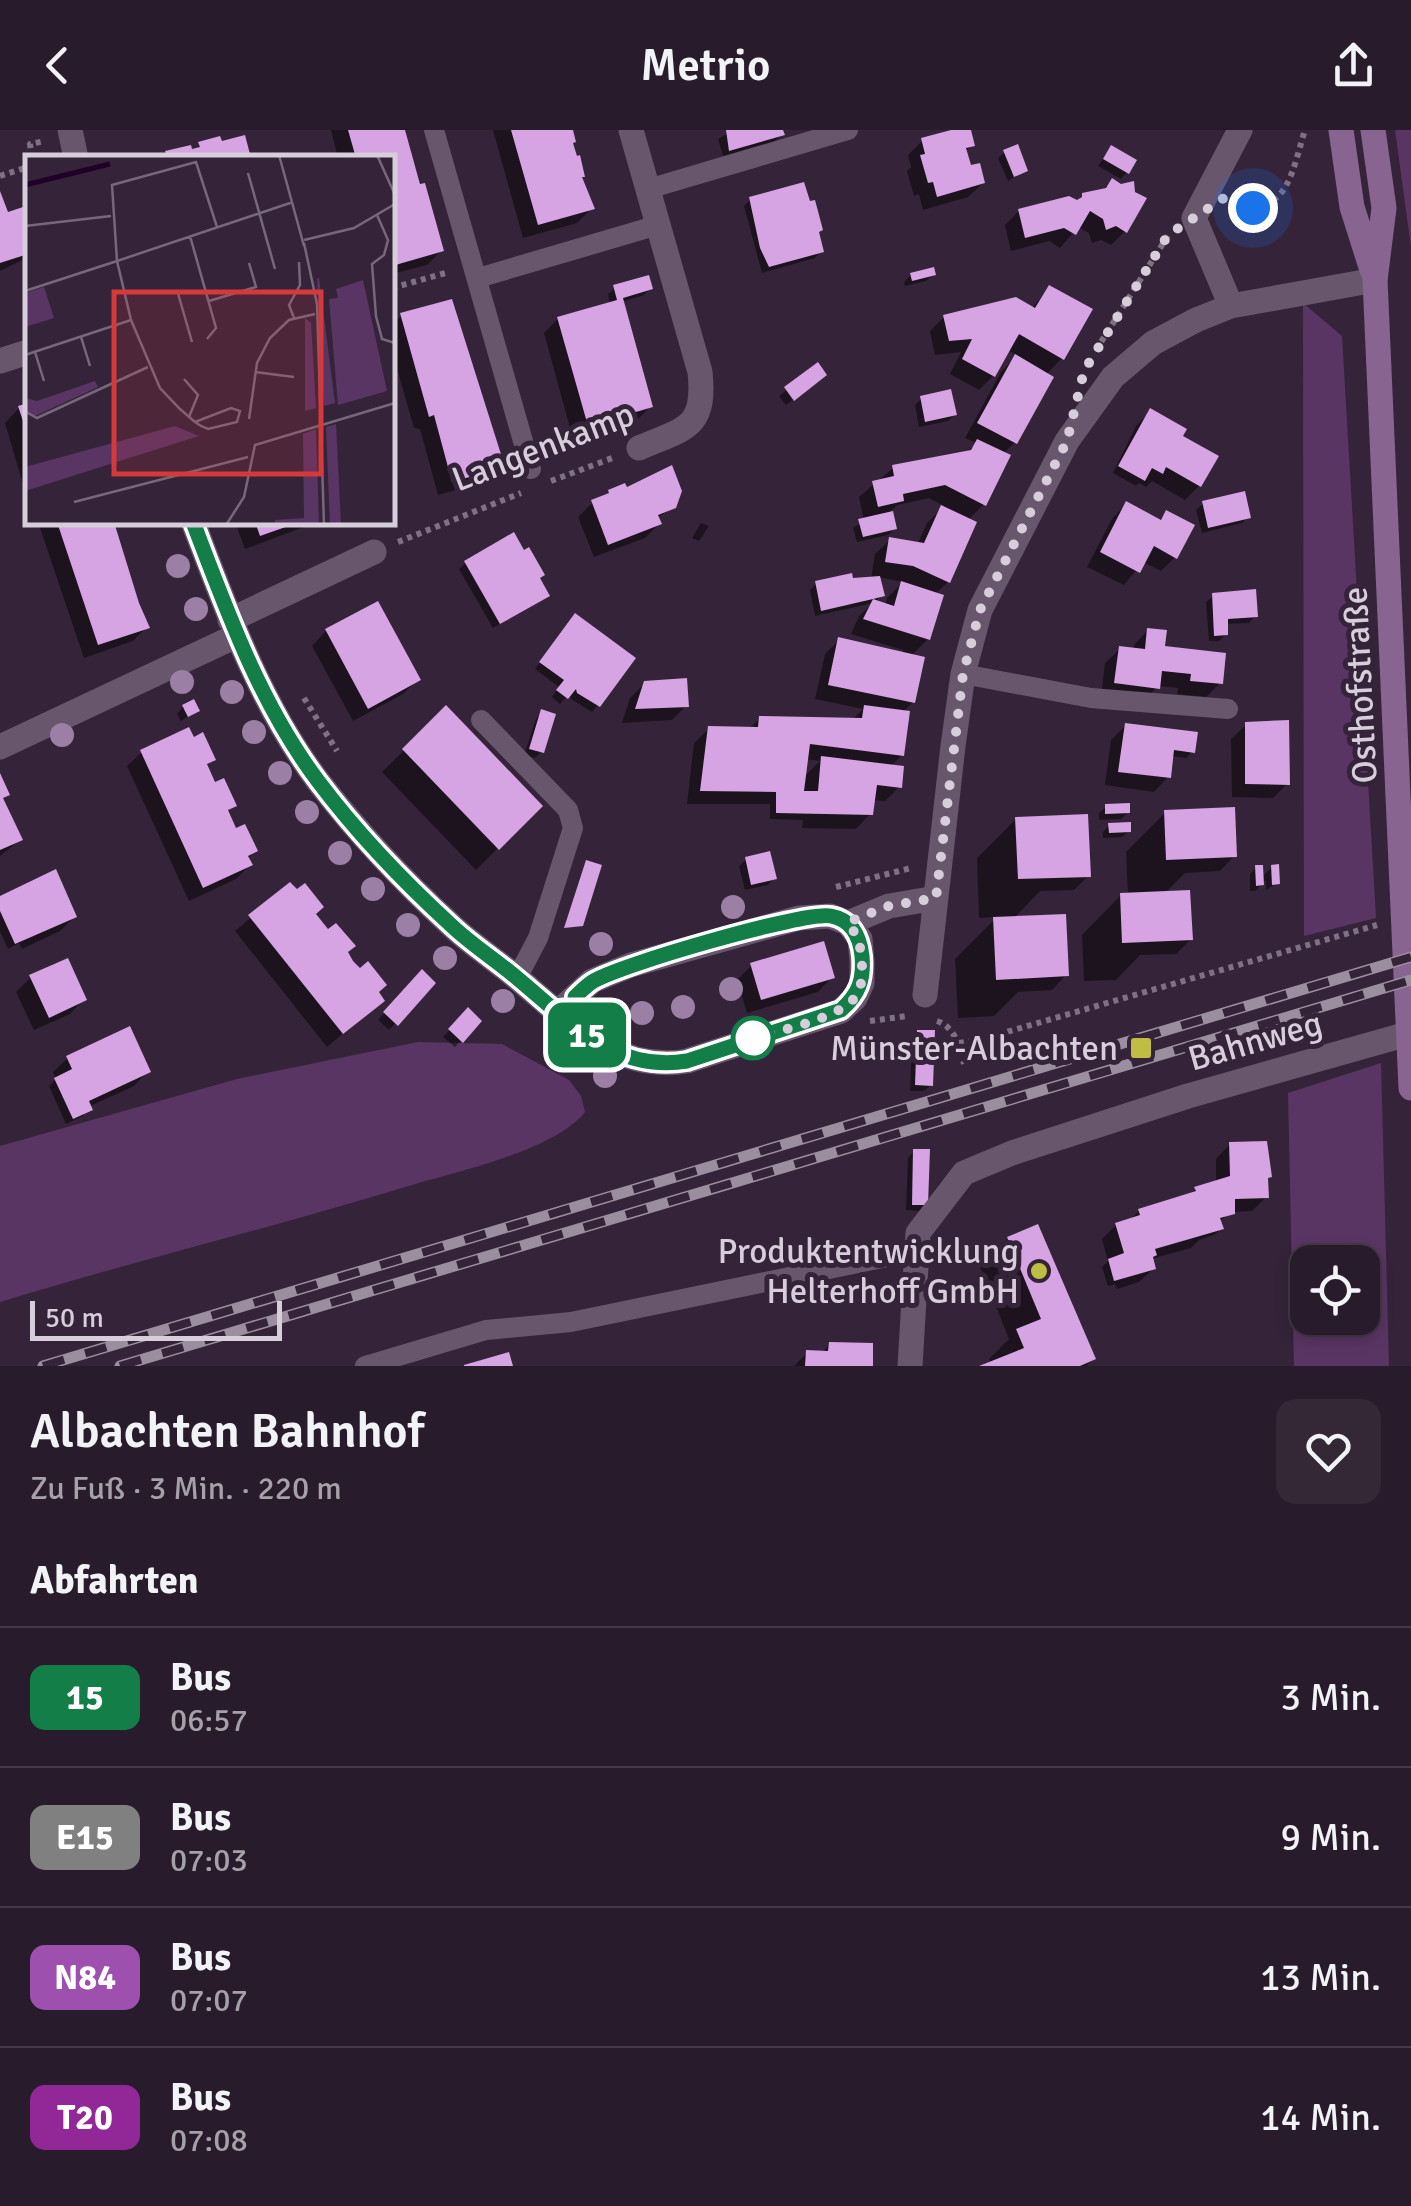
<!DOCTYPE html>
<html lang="de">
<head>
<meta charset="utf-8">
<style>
  :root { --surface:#281b2b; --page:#342837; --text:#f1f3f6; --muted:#a5a1a9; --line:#443947 }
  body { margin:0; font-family:Signika,sans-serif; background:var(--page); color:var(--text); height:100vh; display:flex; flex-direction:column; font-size:38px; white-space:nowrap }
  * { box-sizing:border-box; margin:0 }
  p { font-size:32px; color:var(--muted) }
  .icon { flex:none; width:55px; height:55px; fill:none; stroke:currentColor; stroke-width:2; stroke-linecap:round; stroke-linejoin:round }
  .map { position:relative; height:1236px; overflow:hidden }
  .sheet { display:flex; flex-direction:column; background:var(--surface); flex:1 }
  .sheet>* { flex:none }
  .badge { padding:0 20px; border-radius:15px; font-size:35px; line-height:65px }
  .controls { position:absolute; left:1290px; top:1115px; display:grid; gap:20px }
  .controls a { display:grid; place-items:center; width:90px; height:90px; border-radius:20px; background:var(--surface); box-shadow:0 5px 15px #0003,0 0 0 2px var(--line); font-size:50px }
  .scale { position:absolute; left:30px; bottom:25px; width:252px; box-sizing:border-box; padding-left:10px; border:5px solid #d8cedb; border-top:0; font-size:28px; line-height:35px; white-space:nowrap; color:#d8cedb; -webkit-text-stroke:8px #352439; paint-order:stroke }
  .you { position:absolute; width:50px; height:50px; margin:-25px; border:8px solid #fff; border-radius:50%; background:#1a73e8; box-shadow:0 0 0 15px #1a73e833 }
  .map>.badge { position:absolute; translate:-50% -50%; box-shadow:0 0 0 5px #fff }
  h2 { padding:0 30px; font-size:38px; line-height:90px }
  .round { display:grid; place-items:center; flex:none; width:105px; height:105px; border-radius:20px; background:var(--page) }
  .summary { display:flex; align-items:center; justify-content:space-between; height:170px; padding:0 30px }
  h1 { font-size:48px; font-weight:600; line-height:75px }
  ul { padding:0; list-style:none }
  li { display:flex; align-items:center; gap:30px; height:140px; padding:0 30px; border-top:2px solid var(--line) }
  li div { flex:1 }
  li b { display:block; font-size:38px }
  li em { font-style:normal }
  li .badge { min-width:110px; font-weight:700; text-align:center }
  header { display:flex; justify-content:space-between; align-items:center; height:130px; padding:0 30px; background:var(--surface); font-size:45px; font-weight:600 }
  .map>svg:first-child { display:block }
  .green { fill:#593563; fill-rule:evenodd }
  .shadow { fill:#0007; fill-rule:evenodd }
  .building { fill:#d6a3e3 }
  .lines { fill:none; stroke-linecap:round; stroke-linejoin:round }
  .path { stroke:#7f7183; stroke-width:6; stroke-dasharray:5 5; stroke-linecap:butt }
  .lane { stroke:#68566d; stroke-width:20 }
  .street { stroke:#68566d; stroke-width:25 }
  .secondary { stroke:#886591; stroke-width:25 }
  .rail-casing { stroke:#9b8e9e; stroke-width:11 }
  .rail { stroke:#352439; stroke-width:8; stroke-dasharray:22; stroke-linecap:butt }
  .tree { fill:#9c7fa4 }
  .line-casing { stroke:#fff; stroke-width:22 }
  .line { stroke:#137e48; stroke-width:15 }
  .walk { stroke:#d8cedb; stroke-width:10; stroke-dasharray:0 18 }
  .stop-dot { fill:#fff; stroke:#137e48; stroke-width:5 }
  .poi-dot { fill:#bfbe42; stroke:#352439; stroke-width:4 }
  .labels { text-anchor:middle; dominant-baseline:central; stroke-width:10; stroke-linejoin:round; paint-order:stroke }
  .street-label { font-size:35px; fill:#d8cedb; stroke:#352439 }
  .poi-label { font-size:35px; fill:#d8cedb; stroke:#352439; text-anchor:end }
  .inset-river { fill:none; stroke:#1f0027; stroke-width:5 }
  .inset-road { fill:none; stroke:#76687a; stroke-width:2.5 }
  .view { fill:#d6393a; fill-opacity:0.15; stroke:#d6393a; stroke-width:5 }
  .inset-edge { fill:none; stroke:#d8cedb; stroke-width:5 }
</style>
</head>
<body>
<header><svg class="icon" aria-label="back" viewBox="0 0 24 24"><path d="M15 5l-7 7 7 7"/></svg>Metrio<svg class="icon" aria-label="share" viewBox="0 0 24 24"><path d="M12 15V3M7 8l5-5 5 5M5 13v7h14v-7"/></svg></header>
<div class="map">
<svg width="1411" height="1236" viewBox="0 0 1411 1236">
  <rect width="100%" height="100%" fill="#352439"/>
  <path class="green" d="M1395,0H1411V117Z
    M1303,173L1342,206L1376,788L1304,806Z
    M418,912L502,914L569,950L581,966L585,982C555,1020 460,1041 412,1055C275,1097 137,1130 0,1172V1016L237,949Z
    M1381,933L1389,1236H1294L1288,963ZM1362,1132V1188H1308V1132Z"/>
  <path class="shadow" d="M331,0H403L442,120L427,135L392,144V28H338Z
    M493,0H570L571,14L592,78L577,93L523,108Z
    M734,0H781L782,4L775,11L723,26L718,9Z
    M960,0H968L972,15L965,22L969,39L983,53L968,67L923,80L919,64L914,66L907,41L911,37L908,25L922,11Z
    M1111,18L1127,42L1121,49L1098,36Z
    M1005,22L1026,40L1008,51L998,28Z
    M1112,51L1125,101L1111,115L1101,110L1092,113L1089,103L1078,97L1060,118L1049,111L1011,121L1005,95L1019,81L1076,73L1083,66L1102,61Z
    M0,69L6,86L28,99V127L0,141Z
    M750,70L816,104L821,121L815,128L762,143L744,76Z
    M933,144L926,151L905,156L904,152L911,145Z
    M615,158L650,159L644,165L621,172L651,276L636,291L573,309L544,203L558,189L610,174L608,164Z
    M1049,158L1062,228L1046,245L1015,312L1003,324L984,374L968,390L948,452L935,464L928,509L911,526L913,572L903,582L902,625L890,637L899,657L885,671L872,670L870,684L856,699L802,698L803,690L770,689V674H687L694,613L709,599H749L760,588L852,590L863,579L815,569L825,524L839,510L902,524L903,520L851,504L859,486L873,473L815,486L810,460L817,453L871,449L875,424L890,410L917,415L927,393L944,376L929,368L897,375L890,382L894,399L888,405L857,412L853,398L864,391L859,367L893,338L965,324L976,313L965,308L1001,242L1017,225L1007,220L993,246L979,260L950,244L961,222L935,225L930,201L944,187L1031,179ZM878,447L903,452L887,468L885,476L875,472L882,465ZM805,629L820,631L803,648Z
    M401,186L502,336L487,351L438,365L420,299L414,298L392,221V194Z
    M818,236V251L786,275L779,266Z
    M921,269L955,284L948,291L919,297L915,275Z
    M28,275V360L25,361L5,293L19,278Z
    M1151,281L1180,307L1199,356L1185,370L1152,351L1146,357L1139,353L1136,356L1113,343L1136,296Z
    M593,372L674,377L657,388L659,394L645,408L594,427L578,387Z
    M1126,374L1159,391L1167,383L1175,427L1161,441L1143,432L1124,455L1087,437L1112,389Z
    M1203,374L1248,387L1242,393L1202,403L1196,380Z
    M38,392H110L147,497L133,511L84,528Z
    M235,392H317L245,419Z
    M701,393L709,396L699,411L692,408Z
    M466,433L538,448L547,465L493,498L459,439Z
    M1213,466L1255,486L1249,493L1226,494V504L1219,511H1209L1206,472Z
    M377,474L418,549L403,564L353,591L312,516L326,501Z
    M569,493L598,575L592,582L571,569L569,563L560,574L552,567L559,557L535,539Z
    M1148,500L1162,518L1220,553L1206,567L1177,564L1178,558L1158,556L1143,572L1101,567L1105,533L1120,519L1133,520L1134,515Z
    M645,553L686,576L672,590L622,593L630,568Z
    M183,577L197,580L181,591L177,584Z
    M446,579L540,676L476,740L382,642Z
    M542,582L541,622L535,628L524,625L536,589Z
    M1246,595L1287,654L1273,668L1232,667L1231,609Z
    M1125,596L1193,621L1186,628L1171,626L1168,647L1154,662L1105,655L1111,610Z
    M193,611L213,629L205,637L214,657L234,675L226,683L235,702L255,721L247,729L250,735L236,749L189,771L127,636L142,622Z
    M0,651L7,664L1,670L20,710L0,726Z
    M1106,677L1128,682L1121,689L1099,690V683Z
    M1165,683L1234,726L1220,741L1185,743L1164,764L1190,810L1176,824L1140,825L1116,850L1084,851L1082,805L1121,765H1128L1126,722Z
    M1016,689L1088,746L1074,760L1040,761L1013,789L1066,845L1052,860L1018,862L994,886L958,888L955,829L997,787L979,788L977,728Z
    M1109,695L1129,701L1122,707L1103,708V702Z
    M746,730L774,748L768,755L745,760L739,736Z
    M1272,737L1277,753L1266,760V750L1255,761H1250V744L1256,738L1261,748Z
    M290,755L382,870L327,917L235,801Z
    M0,769L74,787L60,801L22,819L19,813L8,819L0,801Z
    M752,835L832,847L818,862L747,883L737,850Z
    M422,843L433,853L389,900L378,890Z
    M31,847L84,869L70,884L34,900L16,862Z
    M468,881L479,891L455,917L443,907Z
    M918,902L931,955L924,961H910L912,909Z
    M68,928L148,941L134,956L88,977L83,986L66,994L49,956L56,949L53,942Z
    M1230,1014L1266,1067L1252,1081L1233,1082L1219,1091L1221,1099L1214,1105L1199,1110L1191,1118L1151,1129L1154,1138L1139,1152L1117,1159L1115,1154L1108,1156L1102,1137L1108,1131L1102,1109L1116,1095L1129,1091L1139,1081L1189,1066L1196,1059L1216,1053V1029Z
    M914,1021L926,1074L919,1081L906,1080L908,1028Z
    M1008,1109L1093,1229L1086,1236H985L991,1234L989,1229L1009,1209L980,1137Z
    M830,1214L870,1236H794L807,1223H821Z"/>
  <path class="building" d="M348,0H405L420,54L425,53L444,121L392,136V28H356Z
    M511,0H573L576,12L573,13L577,26L580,25L585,47H582L595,79L538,95Z
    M726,0H783L785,5L729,21Z
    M951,0H971L975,16L966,18L971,35L980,33L985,53L937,67L933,52L928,53L920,25L925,24L921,8Z
    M245,5L251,28H167L165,21L191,15L192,19L200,17L198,12L220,6L222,11Z
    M1018,14L1028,41L1014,47L1003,20Z
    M1111,15L1137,30L1129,44L1103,29Z
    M1112,48L1121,54L1134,51L1135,62L1147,68L1127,103L1116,96L1106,100L1103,89L1090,81L1076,105L1064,98L1025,108L1018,79L1069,66L1077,70L1082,67V63L1106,58Z
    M804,52L810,71L815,70L823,100L819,102L824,122L769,137L760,118L749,67Z
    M0,61L8,82L23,77L28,91V124L0,133Z
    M934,137L936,145L912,151L910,143Z
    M649,145L653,159L623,168L653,277L588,296L557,187L617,170L613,155Z
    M1049,155L1093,179L1064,230L1019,204L995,247L962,229L972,209L949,211L943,185L1016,167L1035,178Z
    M452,169L505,337L452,352L434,285L429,287L400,183Z
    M1015,224L1054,247L1017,314L977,293Z
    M818,232L827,245L794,271L784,257Z
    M951,259L957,285L925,292L920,266Z
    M28,273V303H27L18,276Z
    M1150,278L1187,299L1183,306L1219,326L1201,357L1166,337L1163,344L1152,338L1145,351L1118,336Z
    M977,309L1011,325L986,376L945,355L903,364L904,371L878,377L872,351L894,346L892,335L971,320Z
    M672,335L682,361L676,378L658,385L662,394L608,415L591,370L609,363L608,360L625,353L627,357Z
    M1245,361L1251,388L1208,398L1202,371Z
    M1126,371L1161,390L1166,380L1195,395L1177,429L1154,416L1140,443L1100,422Z
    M941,375L977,392L950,453L913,436L885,432L889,407L924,413Z
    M893,381L897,399L863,407L858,389Z
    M57,392H114L139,473L150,498L98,515Z
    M255,392H296L297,393L260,406Z
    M514,402L524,420L529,417L545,445L540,448L550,466L500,494L464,431Z
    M852,443L853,448L880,446L885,466L873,469L894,476L901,451L944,465L930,510L863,489L873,469L821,481L815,451Z
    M1256,459L1258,487L1228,489V505L1214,506L1212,463Z
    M378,471L421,550L368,579L325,499Z
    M575,483L636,528L600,577L577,563L576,559L568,569L556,560L564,550L539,532Z
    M1147,498L1167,500L1165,516L1226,523L1223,554L1190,551L1191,544L1162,541L1160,559L1114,553L1119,516L1145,519Z
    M838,507L925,527L915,573L828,555Z
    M687,548L689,577L635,579L644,551Z
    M194,569L200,581L188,587L182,575Z
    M446,575L543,676L499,720L402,619Z
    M864,575L910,581L904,626L810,614L804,661H818L821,626L904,636L902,658L877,655L873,685L776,683V662L700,661L708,596L758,597L759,586L862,588Z
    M541,579L556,584L544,623L529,619Z
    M1289,590L1290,655L1245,654V592Z
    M1125,593L1198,602L1195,623L1174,620L1171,648L1118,642Z
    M189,597L194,607L203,602L216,630L207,634L215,652L224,648L237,676L228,680L236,698L245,694L258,721L248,726L253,735L203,758L140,620Z
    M0,643L10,665L3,668L23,710L0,720Z
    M1130,673V683L1105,684V674Z
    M1235,677L1237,727L1166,730L1164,680Z
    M1088,684L1091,747L1018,749L1015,687Z
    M1131,692V702L1109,703L1108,693Z
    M770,721L777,749L751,755L745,727Z
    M586,730L602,735L583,796L564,798Z
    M1279,734L1280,754L1272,755L1271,735Z
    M1255,735H1263L1264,755L1256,756Z
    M56,739L77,787L15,814L0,781V766Z
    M290,752L297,759L305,753L324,777L316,784L328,799L336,793L356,816L348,822L353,831L360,838L368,831L387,855L379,862L385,871L343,904L248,785Z
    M1190,760L1193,810L1122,813L1120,763Z
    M1066,784L1069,846L996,850L993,787Z
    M824,811L835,848L761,870L750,833Z
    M68,828L87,870L49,888L29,845Z
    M422,839L436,853L398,896L383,882Z
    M468,877L482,891L463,913L448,899Z
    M130,896L151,942L89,971L93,980L73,989L54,948L72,939L66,926Z
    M917,900H935L933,956L915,955Z
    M1267,1011L1272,1047L1268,1048L1269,1068L1235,1069V1084L1220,1088L1224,1099L1155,1119L1157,1125L1153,1127L1156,1139L1114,1151L1108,1129L1124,1123L1115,1093L1140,1085L1138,1079L1196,1061L1194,1057L1230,1046L1229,1012Z
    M913,1019H930L928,1075H912Z
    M1038,1094L1096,1229L1080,1236H979L1024,1218L1016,1199L1041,1189L1007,1107Z
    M829,1212L873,1213V1236H805L806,1220L828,1221Z
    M509,1222L513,1236H464V1235Z"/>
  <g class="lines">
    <path class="path" d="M32,28L30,14L45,11
      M0,46L28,37
      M1235,69C1287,93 1293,37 1305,0
      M392,158L449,142
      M1096,220L1169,104
      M551,351L615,327
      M398,412L521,363
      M304,568L337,621
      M836,757L911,738
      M870,891L907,886
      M937,891C955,897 960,917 964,934
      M959,913L979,910L1377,795"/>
    <path class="lane" d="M434,0L531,339
      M648,59L848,0
      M478,148L658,95
      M963,544L1091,568L1228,579
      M481,590L568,680L573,698L538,808L517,848
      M365,1236L486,1200L571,1192L916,1121"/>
    <path class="street" d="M70,0L76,28
      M631,0L700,242C706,299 685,298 639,318
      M1231,176L1194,88L1240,0
      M0,231L28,222
      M193,392C227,481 260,574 318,651C358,703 404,752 452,796C472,815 496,830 517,848C569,891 614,943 687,931L841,881L855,868L862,853V831L860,809L848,793L830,786L799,788L631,835L592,851L557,883
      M230,490L374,422
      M0,617L236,506
      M848,793L889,776L936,768
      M925,865L953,616L963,544L980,480L1067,311L1113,247L1153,213L1196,190L1231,176L1375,150
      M910,1236L918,1103L964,1043L1012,1023L1188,966L1411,903"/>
    <path class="secondary" d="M1341,0L1352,77L1372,140
      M1373,0L1384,78L1375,150L1411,958"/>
    <defs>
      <path id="rail" d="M43,1236L1411,827
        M120,1236L1411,850"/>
    </defs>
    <use href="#rail" class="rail-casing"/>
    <use href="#rail" class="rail"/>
  </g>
  <g class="tree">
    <circle cx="178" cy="436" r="12"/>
    <circle cx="196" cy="479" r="12"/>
    <circle cx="182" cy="552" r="12"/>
    <circle cx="232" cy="562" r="12"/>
    <circle cx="254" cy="602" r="12"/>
    <circle cx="62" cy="605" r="12"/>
    <circle cx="280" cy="643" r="12"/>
    <circle cx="307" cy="682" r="12"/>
    <circle cx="340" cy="723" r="12"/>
    <circle cx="373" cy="759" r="12"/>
    <circle cx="733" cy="777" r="12"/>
    <circle cx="408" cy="795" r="12"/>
    <circle cx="601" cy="814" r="12"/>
    <circle cx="445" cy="828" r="12"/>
    <circle cx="731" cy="859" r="12"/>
    <circle cx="503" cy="871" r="12"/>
    <circle cx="683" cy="877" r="12"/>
    <circle cx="642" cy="883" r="12"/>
    <circle cx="569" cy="925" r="12"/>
    <circle cx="605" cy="946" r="12"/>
  </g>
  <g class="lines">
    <defs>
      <path id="line" d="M193,392C227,481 260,574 318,651C357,703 404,752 452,796C472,815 496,830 517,848C569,891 614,943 687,931L841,880C859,864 864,850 862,826C860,807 852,790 831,786C805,781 618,835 592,852C586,856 580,862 575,867"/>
    </defs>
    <use href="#line" class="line-casing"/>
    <use href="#line" class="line"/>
    <path class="walk" d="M753,908C778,901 841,888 855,867C862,858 862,847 862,837C862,818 858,807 848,792L889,776L936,768L963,544L980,480L1067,311L1084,241L1168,105L1227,66L1253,78"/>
  </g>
  <circle class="stop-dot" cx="753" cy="908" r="20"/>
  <g class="poi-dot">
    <rect x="1129" y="906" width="24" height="24" rx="5"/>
    <circle cx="1039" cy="1141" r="10"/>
  </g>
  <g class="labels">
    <g class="street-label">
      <text transform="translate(543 317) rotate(-21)">Langenkamp</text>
      <text transform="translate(1360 555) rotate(-93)">Osthofstraße</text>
      <text transform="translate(1255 911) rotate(-16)">Bahnweg</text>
    </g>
    <g class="poi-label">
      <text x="1118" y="918">Münster-Albachten</text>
      <text x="1019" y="1121">Produktentwicklung<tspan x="1019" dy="40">Helterhoff GmbH</tspan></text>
    </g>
  </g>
  <g transform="translate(25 25)">
    <rect width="370" height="370" fill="#352439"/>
    <path d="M294,123L310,248L299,251L292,124ZM338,125L362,236L313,250L304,144L313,143L311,134ZM19,132L29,163L0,172V138ZM280,163L286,168L291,253L280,256ZM70,226L73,232L10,261L0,259V243L12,246ZM311,269L316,370H305L301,272ZM150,271L174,281L0,336V312ZM291,274L294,370H250V365L279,363L278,279Z" fill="#593563"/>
    <path class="inset-river" d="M0,30L85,9"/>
    <path class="inset-road" d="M254,0L279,91M352,0L370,40M223,18L250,114M352,60L363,85L359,100L347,109L351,161L357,184L370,188M0,71L86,61M165,81L191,173L182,184M279,85L329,73L370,49M279,88L292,149L299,370M152,135L167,187M0,136L92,106L87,30L171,7L192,72M184,146L231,132L224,108M269,163L264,150L275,130L274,107M56,182L65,211M10,197L19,226M0,200L106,165M230,217L269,222M159,224L173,240L164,262M1,257L12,263L123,212M224,264L232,208L245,183L264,165L290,159M170,267L206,253L215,256L212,267L183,274L176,271L170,267L155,254L135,233L106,165L92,106L268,47M49,347L223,302M201,370L219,342L230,290L370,248"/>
    <path class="view" d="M89,137H296V319H89Z"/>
    <rect width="370" height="370" class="inset-edge"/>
  </g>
</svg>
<div class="controls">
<a><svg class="icon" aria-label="locate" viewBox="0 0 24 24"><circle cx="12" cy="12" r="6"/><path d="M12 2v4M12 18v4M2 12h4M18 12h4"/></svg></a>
</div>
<div class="scale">50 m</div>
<div class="you" style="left:1253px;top:78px"></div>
<b class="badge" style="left:587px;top:905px;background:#137e48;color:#fff">15</b>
</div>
<section class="sheet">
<div class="summary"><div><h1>Albachten Bahnhof</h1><p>Zu Fuß · 3 Min. · 220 m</p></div><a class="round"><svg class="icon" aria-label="heart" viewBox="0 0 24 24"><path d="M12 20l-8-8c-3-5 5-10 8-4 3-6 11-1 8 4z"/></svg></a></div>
<h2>Abfahrten</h2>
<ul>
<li><span class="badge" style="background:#137e48;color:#fff">15</span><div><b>Bus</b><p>06:57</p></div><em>3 Min.</em></li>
<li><span class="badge" style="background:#808080;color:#fff">E15</span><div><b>Bus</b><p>07:03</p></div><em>9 Min.</em></li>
<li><span class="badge" style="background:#9e50ae;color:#fff">N84</span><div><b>Bus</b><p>07:07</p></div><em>13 Min.</em></li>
<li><span class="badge" style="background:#922898;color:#fff">T20</span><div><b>Bus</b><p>07:08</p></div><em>14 Min.</em></li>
</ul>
</section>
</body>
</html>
